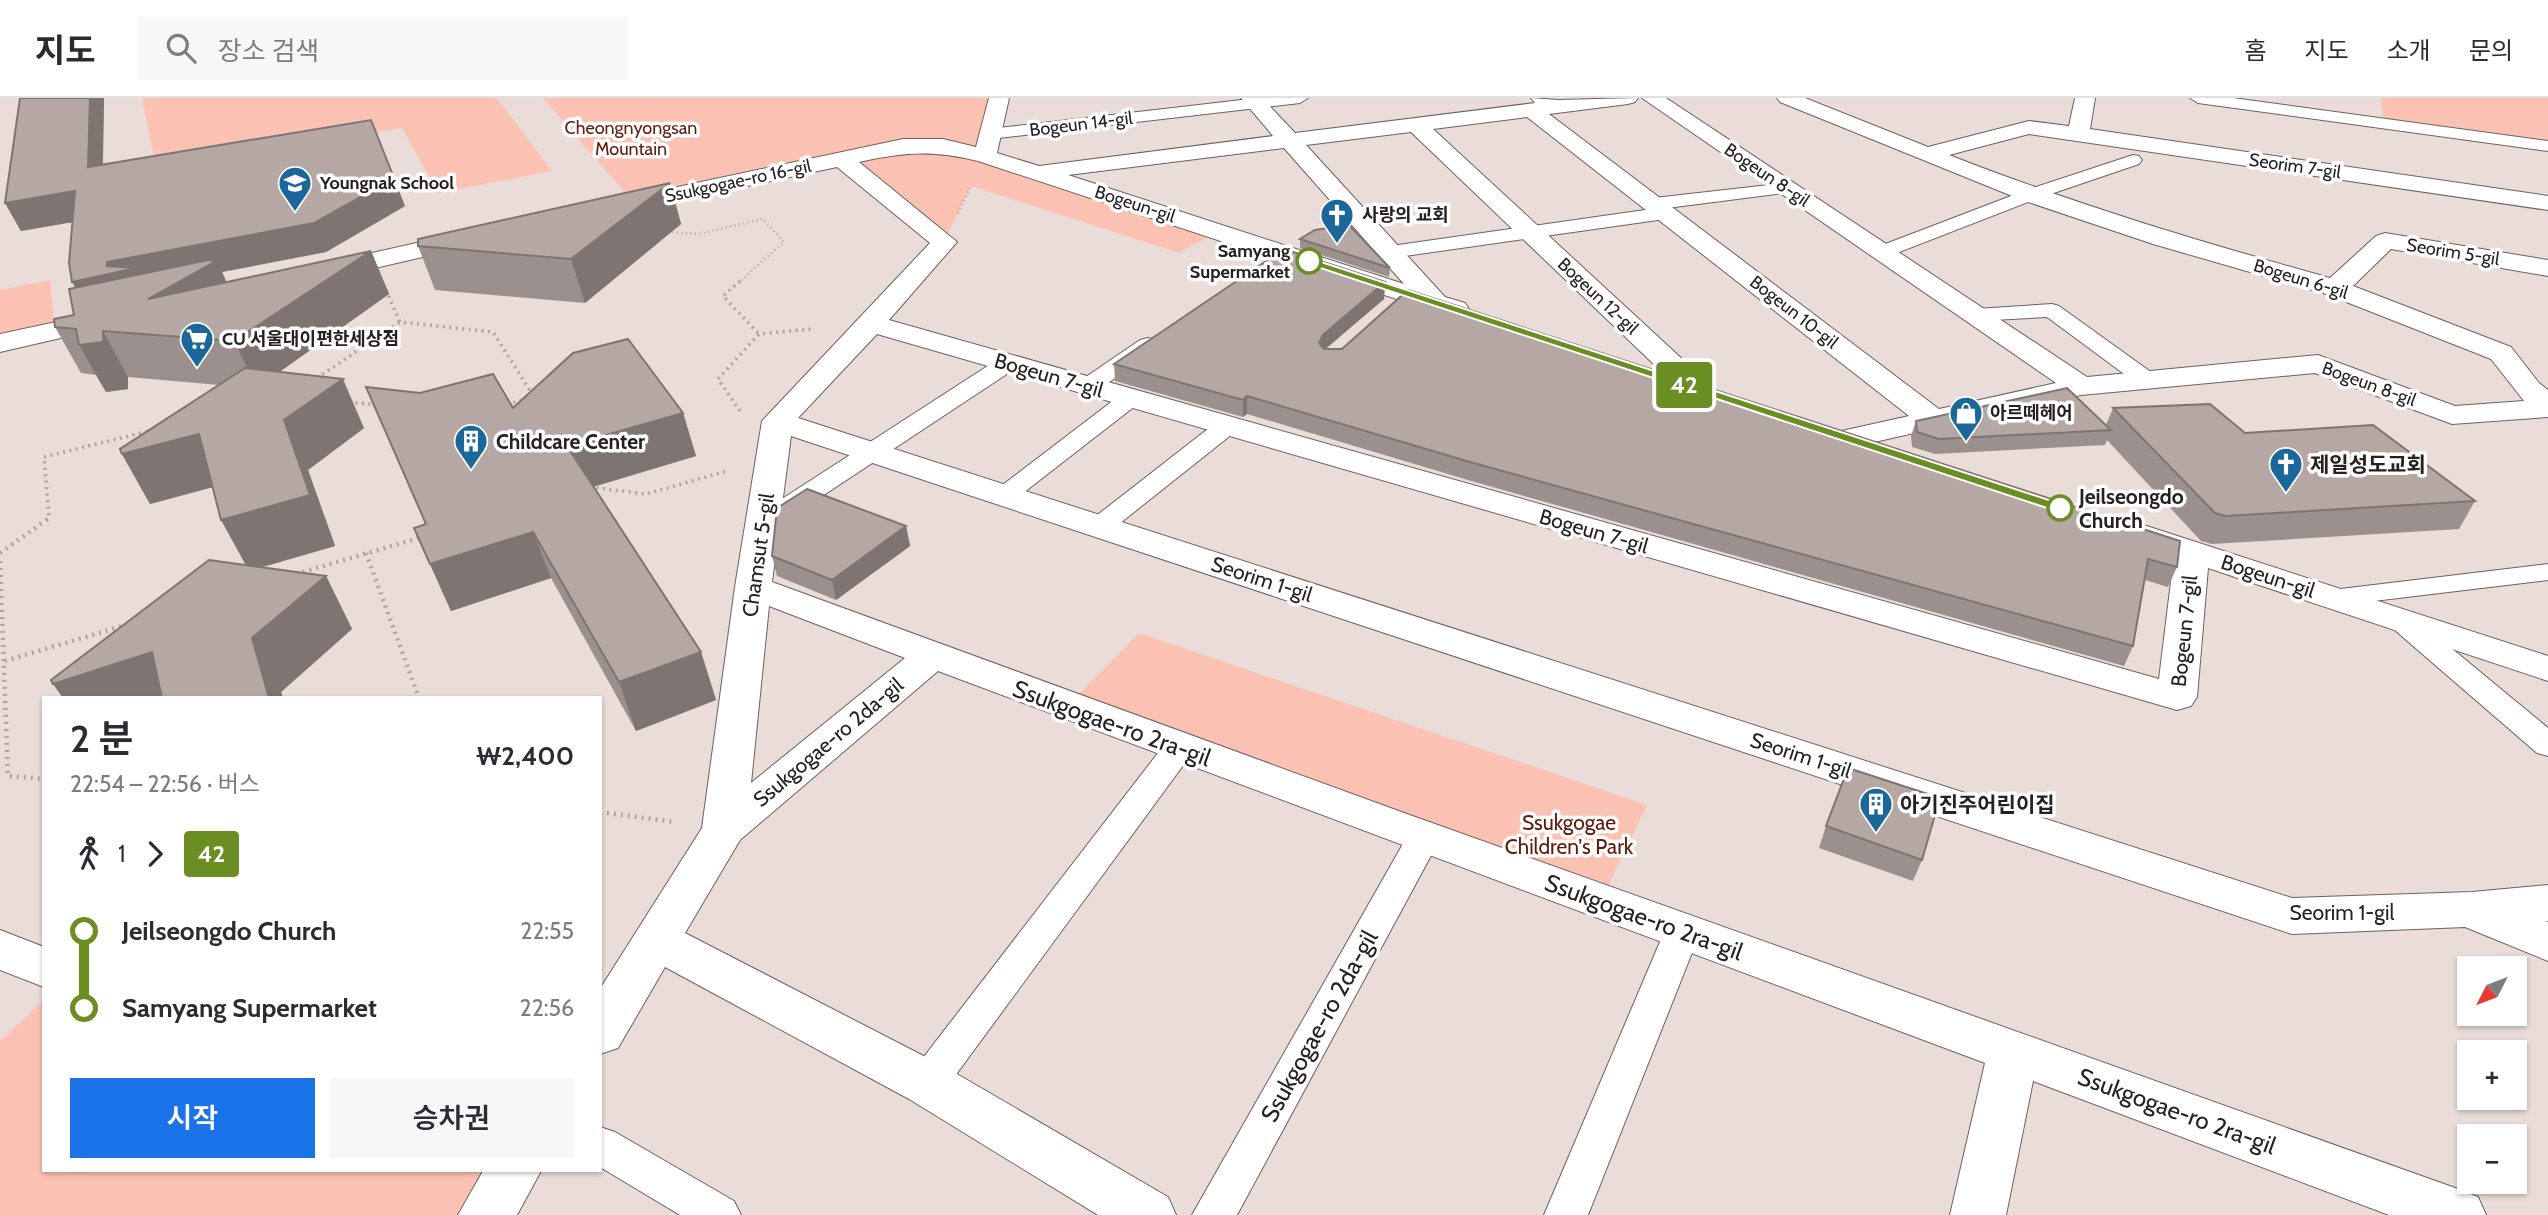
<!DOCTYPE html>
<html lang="ko">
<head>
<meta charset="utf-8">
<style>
  :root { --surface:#fff; --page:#f7f7f7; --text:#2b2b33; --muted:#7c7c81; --line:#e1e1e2; --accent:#1a73e8 }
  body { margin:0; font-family:Cabin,"Noto Sans KR",sans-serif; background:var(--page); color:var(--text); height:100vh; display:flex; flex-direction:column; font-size:26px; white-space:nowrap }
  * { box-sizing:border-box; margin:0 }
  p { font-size:23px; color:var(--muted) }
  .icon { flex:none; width:38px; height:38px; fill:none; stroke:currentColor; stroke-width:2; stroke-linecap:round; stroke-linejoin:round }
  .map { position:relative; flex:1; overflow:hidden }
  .drawer { position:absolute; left:42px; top:598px; width:560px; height:476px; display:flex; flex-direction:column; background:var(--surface); border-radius:0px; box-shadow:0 2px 5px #0004 }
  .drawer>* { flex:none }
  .badge { padding:0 14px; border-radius:5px; font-size:24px; line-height:46px }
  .needle { width:46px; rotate:228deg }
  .controls { position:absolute; left:2457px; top:858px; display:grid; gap:14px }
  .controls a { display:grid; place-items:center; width:70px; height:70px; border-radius:0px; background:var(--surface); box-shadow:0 2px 5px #0004; font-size:35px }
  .map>.badge { position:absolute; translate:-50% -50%; box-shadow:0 0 0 4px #fff }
  .legs { display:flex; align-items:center; gap:10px; height:77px; padding:0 28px; font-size:23px }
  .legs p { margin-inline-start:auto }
  .summary { display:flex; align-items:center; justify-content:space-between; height:119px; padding:0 28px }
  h1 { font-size:38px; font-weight:600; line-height:52px }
  .button { display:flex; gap:14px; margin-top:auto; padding:14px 28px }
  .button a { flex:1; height:80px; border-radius:0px; background:var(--accent); color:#fff; font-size:28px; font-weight:600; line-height:80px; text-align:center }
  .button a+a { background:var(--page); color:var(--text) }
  ul { padding:0 28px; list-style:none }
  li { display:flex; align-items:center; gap:24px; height:77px; font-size:26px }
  li i { display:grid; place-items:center; width:10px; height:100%; margin:0 9px; background:currentColor }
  li i::after { content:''; width:18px; height:18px; margin:-9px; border:5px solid; border-radius:50%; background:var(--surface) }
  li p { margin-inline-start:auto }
  li:first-child i { background:linear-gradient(#0000 50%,currentColor 0) }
  li:last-child i { background:linear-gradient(currentColor 50%,#0000 0) }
  header { display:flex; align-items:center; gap:42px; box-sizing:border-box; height:98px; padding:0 35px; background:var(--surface); border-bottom:2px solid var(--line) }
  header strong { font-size:33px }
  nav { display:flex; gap:38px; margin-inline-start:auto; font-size:24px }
  .search { width:490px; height:63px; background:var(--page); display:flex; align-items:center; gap:18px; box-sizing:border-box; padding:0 24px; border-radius:0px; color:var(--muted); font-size:26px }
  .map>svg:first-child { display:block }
  .green { fill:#fbc2b4 }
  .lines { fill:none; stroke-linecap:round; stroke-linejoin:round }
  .service-casing { stroke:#6d615e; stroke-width:2 }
  .minor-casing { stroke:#6d615e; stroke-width:2 }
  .path-far2 { stroke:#ada3a0; stroke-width:2.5; stroke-dasharray:1 3.5; stroke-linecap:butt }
  .path-far1 { stroke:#ada3a0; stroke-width:3.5; stroke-dasharray:2 4.5; stroke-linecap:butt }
  .path { stroke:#ada3a0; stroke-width:4.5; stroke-dasharray:2 5; stroke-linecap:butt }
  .service { fill:#fff; fill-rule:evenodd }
  .minor { fill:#fff; fill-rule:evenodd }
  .wall { fill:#9b908d }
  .shaded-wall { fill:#7e7573 }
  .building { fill:#b4a7a4; stroke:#7e7573; stroke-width:2 }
  .line-1 { fill:#6b8e23; stroke:#fff; stroke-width:2 }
  .stop-1-dot { fill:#fff; stroke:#6b8e23; stroke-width:3.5 }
  .labels { text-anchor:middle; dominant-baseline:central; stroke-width:7; stroke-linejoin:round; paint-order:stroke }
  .far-street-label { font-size:18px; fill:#262120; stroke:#fff }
  .far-park-label { font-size:18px; fill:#5e1a0b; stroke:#fff }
  .far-poi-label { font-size:18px; font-weight:bold; fill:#262120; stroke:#fff; text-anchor:start }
  .far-stop-label { font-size:18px; font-weight:bold; fill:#262120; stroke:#fff; text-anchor:end }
  .street-label { font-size:21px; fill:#262120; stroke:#fff }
  .poi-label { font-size:21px; font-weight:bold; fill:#262120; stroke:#fff; text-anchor:start }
  .stop-label { font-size:21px; font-weight:bold; fill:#262120; stroke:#fff; text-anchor:start }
  .park-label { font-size:21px; fill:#5e1a0b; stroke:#fff }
  .near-street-label { font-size:24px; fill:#262120; stroke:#fff }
</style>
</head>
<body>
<header>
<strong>지도</strong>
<div class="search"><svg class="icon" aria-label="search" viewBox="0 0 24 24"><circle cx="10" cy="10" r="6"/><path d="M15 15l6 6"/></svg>장소 검색</div>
<nav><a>홈</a><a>지도</a><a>소개</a><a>문의</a></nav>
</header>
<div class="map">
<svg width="2548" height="1117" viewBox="0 0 2548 1117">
  <rect width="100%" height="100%" fill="#e9dcd9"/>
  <path class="green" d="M142,0H497L552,73L438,95L402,30L156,69Z
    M543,0H1000L985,58L1218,133L1179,155L971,88L944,144L840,60L634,105Z
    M2381,0H2548V48L2384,25Z
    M50,182L55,233L0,245V192Z
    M1139,535L1647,707L1601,803L1066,609Z
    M44,902V1073H513L486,1117H0V943Z"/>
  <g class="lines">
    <defs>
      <path id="service" d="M1259,0H1308L1300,5L990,41L982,36L990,31Z
        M2190,0H2233L2548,43V53L2198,5Z
        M2133,57L2139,58L2142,62L2139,66L2036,101L1889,158H1875L1872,154L1875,150L2024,93Z
        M1786,85L1792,86L1795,90L1792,94L1667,110L1674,115L1665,121L1391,160L1384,158L1381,154L1384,150L1391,148L1652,111L1645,106L1654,100Z
        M2052,206L2059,208L2155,277L2158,282L2155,287H2139L2047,219L1976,223L1968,222L1965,217L1968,212L1976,211Z
        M1148,240L1156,242L1159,247L1156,252L1096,293H1080L1076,288L1080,283L1140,242Z
        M1008,258L1016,260L1019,265L1016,270L789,420L780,422L771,420L767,414L771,408L1000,260Z
        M1131,293L1139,295L1143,300L1139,305L1014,402L1005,405L996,402L992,397L996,392L1123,295Z
        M1227,321L1236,323L1239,328L1236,333L1109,434L1100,436L1091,434L1087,428L1091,422L1218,323Z
        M2548,466V482L2332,508L2322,506L2318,500L2322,494L2332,492Z
        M2400,513L2410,516L2548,630V658L2537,655L2390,528L2386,522L2390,516Z
        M1179,639L1190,642L1195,650L1190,658L941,997L927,1002L913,997L907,985L913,973L1168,642Z
        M1424,727L1436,730L1441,739L1237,1117H1192L1412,730Z
        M1683,818L1696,822L1701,832L1588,1117H1544L1665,832L1670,822Z
        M600,1029L615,1034L734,1103L741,1117H680L600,1069Z"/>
      <path id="minor" d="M989,0H1009L997,55L1039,68L1273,38L1241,0H1262L1295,35L1535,5L1531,0L1558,2L1638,0L1635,4L1628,6L1549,16L1939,311L2056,285L1642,0H1666L2087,279L2318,257L2455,308L2524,303L2491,261L2326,196L2153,146L2022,102L1780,4L1777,0H1805L1928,49L2029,23L2069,28L2075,0H2095L2090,31L2548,98V112L2029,36L1949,57C2074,106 2201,144 2330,180L2376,138L2385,135L2548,162V178L2391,151L2353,188L2511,249L2539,285L2548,292V319L2452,326L2315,275L2081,297L1848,350L1837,348L1832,341L1837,334L1909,318L1527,19L1433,31L1707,284L1711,290L1707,296L1696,299L1685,296L1411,34L1306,47L1445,199L1465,205L1469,211L1465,217L1455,219L1445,217L978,63C931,52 906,54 859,64L957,144L889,222L2159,581L2174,459L2119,440L2114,433L2119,426L2131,423L2548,558V583L2208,470L2197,599L2191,608L2177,612L877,236L798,320L2292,800L2472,794L2548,787V823H2545L2548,824V863L2465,829L2292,836L791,338L772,484L1407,716L2458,1091L2478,1099L2486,1117H2389L2033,983L2006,1117H1950L1985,965L938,573L740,742L685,835L945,969L1168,1099L1176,1117H1098L909,1001L665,869L618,950L600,956V891L702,730L735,489L762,323L930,145L837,69L621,115L612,113L609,108L612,103L621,101L903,41H943L976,49ZM1284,50L1404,186L1068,77ZM769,508L905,560L751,685Z
        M470,133L479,136L483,141L479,146L323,182L314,180L310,174L314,168Z
        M107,213L117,215L121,221L117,227L0,254V236Z
        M0,832L44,849V889L0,872Z
        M483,1073H541L517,1117H458Z"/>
    </defs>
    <use href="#service" class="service-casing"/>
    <use href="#minor" class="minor-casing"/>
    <path class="path-far2" d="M958,115L971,88
      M668,134L699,136L763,121L784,144L738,185"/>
    <path class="path-far1" d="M740,183L723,198L759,236
      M386,192L400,224L493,234L534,299
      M317,280L400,224
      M349,304L378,307
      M507,306L526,301
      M740,313L718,281L759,236L811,231
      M590,389L646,396L727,373
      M46,422L49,420L44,359L149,333"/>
    <path class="path" d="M0,455L49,420
      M366,455L419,600
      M0,463L8,678L44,681
      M296,476L422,439
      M5,563L126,527
      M600,714L675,724"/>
    <use href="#service" class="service"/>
    <use href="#minor" class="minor"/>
  </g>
  <path class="wall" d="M104,0L103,66L405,108L326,154L222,174L226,184L371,153L389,196L279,274L364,330L308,372L335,448L262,469L326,478L352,531L281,594L283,600H63L51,582L246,467L213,389L150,406L122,356L219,287L128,279V291L106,294L96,277L81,275L55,229L74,217L76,190L72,124L21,133L5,105Z
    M670,85L681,126L585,205L435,192L418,148Z
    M1300,141L1390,170L1389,179L1300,150Z
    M1385,184L1384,201L1325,251H1342L2177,469L2168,489L2145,482L2133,548L2124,568L1468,382L1247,316L1243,319L1115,283L1114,266Z
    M513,310L683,315L696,358L593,389L701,554L716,602L636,633L551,480L451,513L414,430L426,426Z
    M2113,310L2245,335L2475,403L2459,431L2212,446L2201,443L2107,342L2105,347L1935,356L1912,349L1911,338L1916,323L2106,327Z
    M906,428L910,448L836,502L777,478L772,458Z
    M1826,728L1922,762L1913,783L1819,750Z"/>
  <path class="shaded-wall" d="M90,0H104L102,96L88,69Z
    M394,80L405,108L326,154L222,174L237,207L89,214L72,184L107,168V164Z
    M670,85L681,126L585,205L571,161Z
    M75,93L90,121L21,133L5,105Z
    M371,153L389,196L257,290L234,243Z
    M1385,184L1384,201L1322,254L1319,245L1323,237Z
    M103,233L128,279V291L106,294L79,247Z
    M343,281L364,330L308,372L335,448L249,473L221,422L284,322Z
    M1247,298V316L1243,319V302Z
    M683,315L696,358L582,392L567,348Z
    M199,336L224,386L150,406L122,356Z
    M906,428L910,448L836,502L832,482Z
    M533,434L551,480L451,513L430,466Z
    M326,478L352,531L281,594L283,600H269L252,540Z
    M152,554L181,600H63L53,586Z
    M701,554L716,602L636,633L619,584Z"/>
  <path class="building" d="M20,0H90L88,69L371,22L394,80L314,125L107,164V168L136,170L72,184L69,165L75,93L5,105Z
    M670,85L571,161L418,148V141Z
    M1349,127L1390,170L1300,141L1315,132Z
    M1284,151L1385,184L1323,237L1319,245L1324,251H1342L1408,192L2180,443L2177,469L2148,461L2133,548L1470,364L1247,298L1243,302L1114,266Z
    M371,153L234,243L103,233V244L79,247L76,231L55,229L54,221L74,217L69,191L208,162L216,163L148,201Z
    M628,241L683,315L567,348L701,554L619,584L533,434L430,466L414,430L426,426L366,289L420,295L493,276L513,310L573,255Z
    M245,270L343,281L284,322L310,397L221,422L199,336L122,356L120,351Z
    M2067,290L2111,332L1939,341L1917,334L1916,323Z
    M2210,306L2245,335L2373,327L2475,403L2226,418L2215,415L2113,310Z
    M807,391L906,428L832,482L772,458L777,410Z
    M209,462L326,478L252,540L269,600H162L152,554L53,586L51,582Z
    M1848,670L1940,700L1922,762L1826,728Z"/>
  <path class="line-1" d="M1309,160L2064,407L2066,410L2056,413L1305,165L1304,163Z"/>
  <defs>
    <symbol id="school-pin" viewBox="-11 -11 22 30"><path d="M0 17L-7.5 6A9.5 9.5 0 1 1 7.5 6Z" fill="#1c679a" stroke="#fff"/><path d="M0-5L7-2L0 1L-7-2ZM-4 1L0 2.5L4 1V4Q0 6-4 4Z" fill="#fff"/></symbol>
    <symbol id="church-pin" viewBox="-11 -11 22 30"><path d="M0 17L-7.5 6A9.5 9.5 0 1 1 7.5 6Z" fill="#1c679a" stroke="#fff"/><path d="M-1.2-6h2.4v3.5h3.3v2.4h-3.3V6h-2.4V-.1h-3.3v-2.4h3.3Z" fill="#fff"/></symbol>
    <symbol id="supermarket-pin" viewBox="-11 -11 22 30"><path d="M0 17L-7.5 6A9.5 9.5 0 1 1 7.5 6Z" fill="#1c679a" stroke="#fff"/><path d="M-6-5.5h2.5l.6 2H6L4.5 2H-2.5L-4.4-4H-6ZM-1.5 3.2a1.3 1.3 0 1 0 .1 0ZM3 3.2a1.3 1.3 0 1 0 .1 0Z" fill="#fff"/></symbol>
    <symbol id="shop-pin" viewBox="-11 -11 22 30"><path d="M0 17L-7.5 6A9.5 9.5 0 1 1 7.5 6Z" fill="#1c679a" stroke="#fff"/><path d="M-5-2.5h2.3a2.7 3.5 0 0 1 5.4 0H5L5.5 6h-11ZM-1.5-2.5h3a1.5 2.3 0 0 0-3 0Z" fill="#fff"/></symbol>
    <symbol id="building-pin" viewBox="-11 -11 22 30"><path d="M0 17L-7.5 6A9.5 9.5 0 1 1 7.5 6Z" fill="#1c679a" stroke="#fff"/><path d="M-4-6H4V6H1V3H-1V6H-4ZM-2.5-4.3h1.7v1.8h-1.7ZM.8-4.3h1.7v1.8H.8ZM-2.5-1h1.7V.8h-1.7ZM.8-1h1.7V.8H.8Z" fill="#fff"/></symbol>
  </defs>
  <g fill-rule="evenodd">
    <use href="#school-pin" x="276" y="66" width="38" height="52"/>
    <use href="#church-pin" x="1318" y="98" width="38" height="52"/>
    <use href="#supermarket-pin" x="178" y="222" width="38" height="52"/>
    <use href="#shop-pin" x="1947" y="296" width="38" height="52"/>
    <use href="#building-pin" x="452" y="324" width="38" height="52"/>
    <use href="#church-pin" x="2267" y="347" width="38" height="52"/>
    <use href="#building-pin" x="1857" y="687" width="38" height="52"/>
  </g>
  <g class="stop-1-dot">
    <circle cx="1309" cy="163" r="12"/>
    <circle cx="2060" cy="410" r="12"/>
  </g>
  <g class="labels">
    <g class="far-street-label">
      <text transform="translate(1081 26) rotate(-7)">Bogeun 14-gil</text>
      <text transform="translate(2295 68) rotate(8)">Seorim 7-gil</text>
      <text transform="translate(1767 77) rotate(34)">Bogeun 8-gil</text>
      <text transform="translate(738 83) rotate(-12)">Ssukgogae-ro 16-gil</text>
      <text transform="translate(1135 106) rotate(18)">Bogeun-gil</text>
      <text transform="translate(2453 154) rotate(9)">Seorim 5-gil</text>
      <text transform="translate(2301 181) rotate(17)">Bogeun 6-gil</text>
      <text transform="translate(1598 198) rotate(43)">Bogeun 12-gil</text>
      <text transform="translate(1794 214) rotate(38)">Bogeun 10-gil</text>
      <text transform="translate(2369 286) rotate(20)">Bogeun 8-gil</text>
    </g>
    <g class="far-park-label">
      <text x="631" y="30">Cheongnyongsan<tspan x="631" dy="21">Mountain</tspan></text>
    </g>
    <g class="far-poi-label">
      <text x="320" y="85">Youngnak School</text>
      <text x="1362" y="117">사랑의 교회</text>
      <text x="222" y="241">CU 서울대이편한세상점</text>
      <text x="1990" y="315">아르떼헤어</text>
    </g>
    <g class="far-stop-label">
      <text x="1290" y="153">Samyang<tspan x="1290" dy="21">Supermarket</tspan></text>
    </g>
    <g class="street-label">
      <text transform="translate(1049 277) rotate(16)">Bogeun 7-gil</text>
      <text transform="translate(1594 433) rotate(16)">Bogeun 7-gil</text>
      <text transform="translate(758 457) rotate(-82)">Chamsut 5-gil</text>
      <text transform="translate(2268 478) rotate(18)">Bogeun-gil</text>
      <text transform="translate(1262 481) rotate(18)">Seorim 1-gil</text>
      <text transform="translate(2184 533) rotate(-84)">Bogeun 7-gil</text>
      <text transform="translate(828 644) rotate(-40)">Ssukgogae-ro 2da-gil</text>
      <text transform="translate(1801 657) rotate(18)">Seorim 1-gil</text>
      <text x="2342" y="814">Seorim 1-gil</text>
    </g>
    <g class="poi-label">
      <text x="496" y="343">Childcare Center</text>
      <text x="2310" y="366">제일성도교회</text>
      <text x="1900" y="706">아기진주어린이집</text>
    </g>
    <g class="stop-label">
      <text x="2079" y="398">Jeilseongdo<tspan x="2079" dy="24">Church</tspan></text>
    </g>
    <g class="park-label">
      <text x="1569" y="724">Ssukgogae<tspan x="1569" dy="24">Children's Park</tspan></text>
    </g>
    <g class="near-street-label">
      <text transform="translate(1112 625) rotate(20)">Ssukgogae-ro 2ra-gil</text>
      <text transform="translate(1644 819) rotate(20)">Ssukgogae-ro 2ra-gil</text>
      <text transform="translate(1319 928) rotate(-61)">Ssukgogae-ro 2da-gil</text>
      <text transform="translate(2177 1013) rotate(20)">Ssukgogae-ro 2ra-gil</text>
    </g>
  </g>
</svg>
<div class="controls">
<a><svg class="needle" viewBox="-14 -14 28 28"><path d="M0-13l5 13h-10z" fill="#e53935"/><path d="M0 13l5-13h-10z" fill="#7c7c81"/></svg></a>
<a>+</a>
<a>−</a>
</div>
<b class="badge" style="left:1684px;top:287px;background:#6b8e23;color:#fff">42</b>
<section class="drawer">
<div class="summary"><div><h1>2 분</h1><p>22:54 – 22:56 · 버스</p></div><b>₩2,400</b></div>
<div class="legs"><svg class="icon" aria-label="walk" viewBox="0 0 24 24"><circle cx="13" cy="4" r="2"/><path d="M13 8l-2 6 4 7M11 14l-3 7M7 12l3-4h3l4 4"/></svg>1<svg class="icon" aria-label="forward" viewBox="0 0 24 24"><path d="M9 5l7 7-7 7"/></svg><b class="badge" style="background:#6b8e23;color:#fff">42</b></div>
<ul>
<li><i style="color:#6b8e23"></i><b>Jeilseongdo Church</b><p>22:55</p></li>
<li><i style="color:#6b8e23"></i><b>Samyang Supermarket</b><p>22:56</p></li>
</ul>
<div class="button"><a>시작</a><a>승차권</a></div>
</section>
</div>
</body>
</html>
